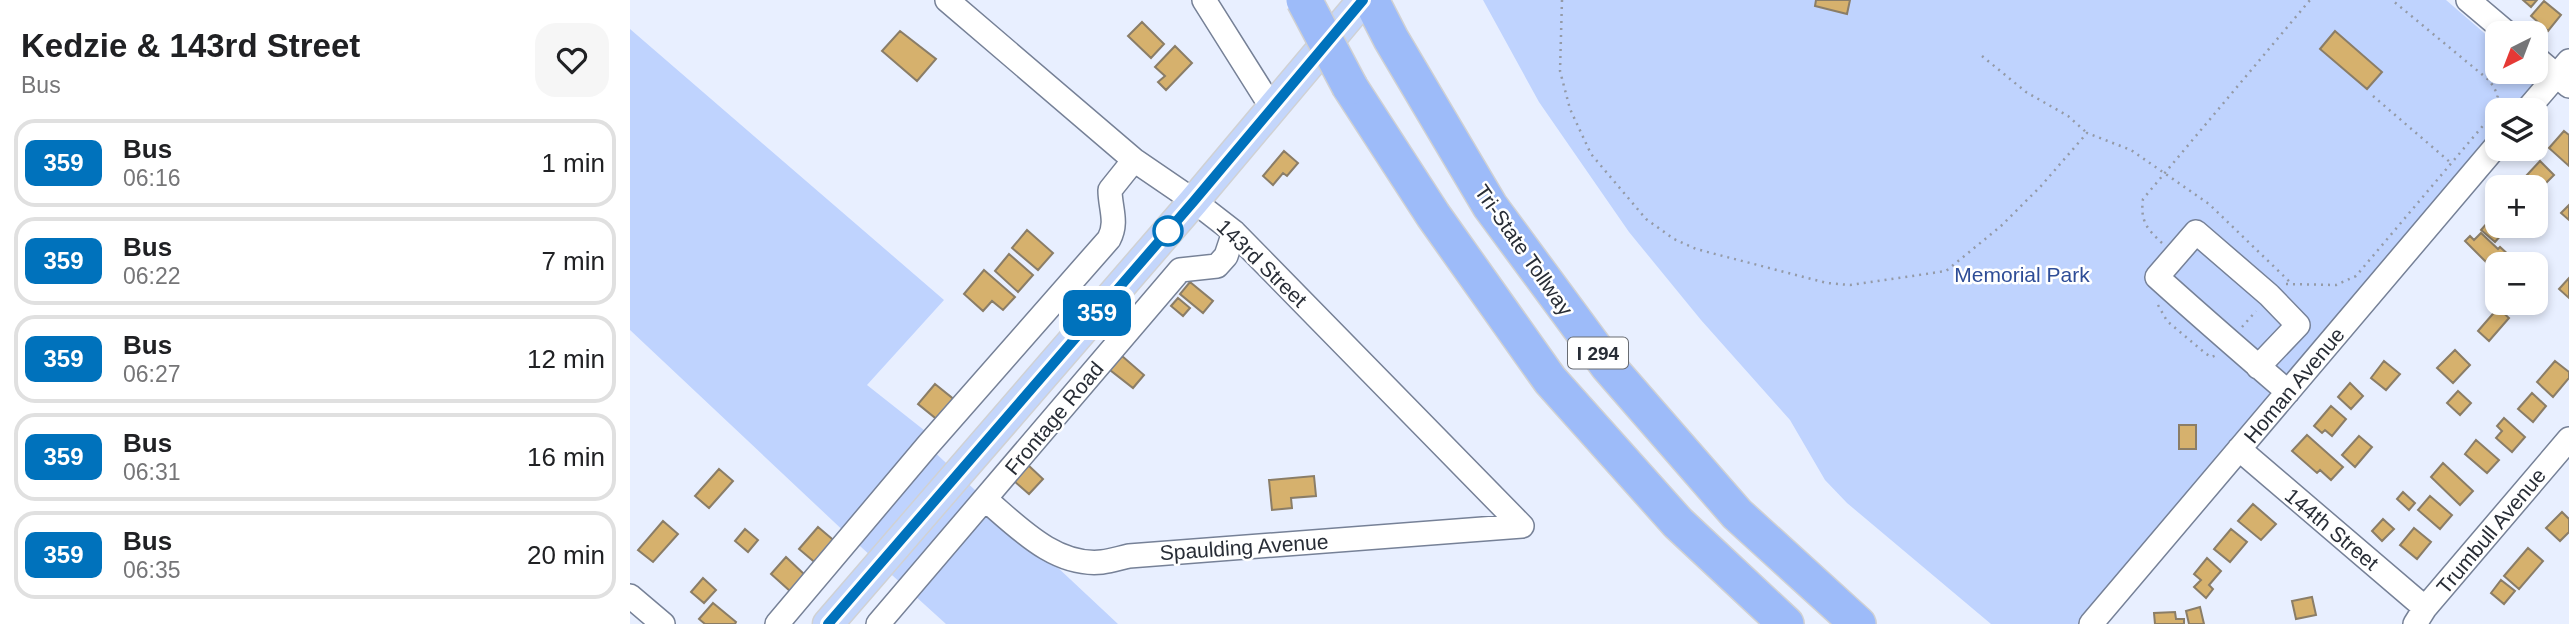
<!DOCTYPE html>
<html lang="en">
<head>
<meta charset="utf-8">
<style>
  :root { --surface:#fff; --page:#f6f6f6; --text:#202124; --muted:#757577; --line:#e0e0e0 }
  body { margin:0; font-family:Arial,sans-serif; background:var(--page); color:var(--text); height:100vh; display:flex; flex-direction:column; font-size:26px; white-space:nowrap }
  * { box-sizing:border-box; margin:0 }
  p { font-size:23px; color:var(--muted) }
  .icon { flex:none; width:38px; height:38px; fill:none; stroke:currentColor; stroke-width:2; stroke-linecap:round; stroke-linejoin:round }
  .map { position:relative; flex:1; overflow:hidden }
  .side { display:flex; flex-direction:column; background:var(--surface); width:630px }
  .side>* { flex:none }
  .badge { padding:0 14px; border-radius:10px; font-size:24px; line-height:46px }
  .needle { width:46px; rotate:222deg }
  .controls { position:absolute; left:1855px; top:21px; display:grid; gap:14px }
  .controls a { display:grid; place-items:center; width:63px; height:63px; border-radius:14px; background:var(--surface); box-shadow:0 4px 10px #0003; font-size:35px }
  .map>.badge { position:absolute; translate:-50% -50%; box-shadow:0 0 0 4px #fff }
  .round { display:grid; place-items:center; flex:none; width:74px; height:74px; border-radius:21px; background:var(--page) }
  .head { display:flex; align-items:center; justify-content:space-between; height:119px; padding:0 21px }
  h1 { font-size:33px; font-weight:600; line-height:52px }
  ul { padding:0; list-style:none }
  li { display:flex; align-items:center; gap:21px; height:88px; margin:0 14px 10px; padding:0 7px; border:4px solid var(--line); border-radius:21px }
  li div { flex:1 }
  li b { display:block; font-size:26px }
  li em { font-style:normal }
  li .badge { min-width:77px; font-weight:700; text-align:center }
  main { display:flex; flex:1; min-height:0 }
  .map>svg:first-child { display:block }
  .green { fill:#bfd3fe }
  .building { fill:#d6b16d; stroke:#8a7d67; stroke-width:2 }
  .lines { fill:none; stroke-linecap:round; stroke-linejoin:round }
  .minor-casing { stroke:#768197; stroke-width:26 }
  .major-casing { stroke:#d0d1d3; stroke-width:33 }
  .highway-casing { stroke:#d0d1d3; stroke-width:38 }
  .path { stroke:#949aa7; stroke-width:2.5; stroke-dasharray:2 5; stroke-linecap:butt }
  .minor { stroke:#fff; stroke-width:23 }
  .major { stroke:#c4d6fb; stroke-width:30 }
  .highway { stroke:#9dbbf9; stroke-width:35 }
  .highway-bridge-casing { stroke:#d0d1d3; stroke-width:38; stroke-linecap:butt }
  .highway-bridge { stroke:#9dbbf9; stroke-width:35 }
  .line-casing { stroke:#fff; stroke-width:16 }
  .line { stroke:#0072bc; stroke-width:10 }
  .stop-dot { fill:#fff; stroke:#0072bc; stroke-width:3.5 }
  .labels { text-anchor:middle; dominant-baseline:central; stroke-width:5; stroke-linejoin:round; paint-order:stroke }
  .shield { fill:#fff; stroke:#686c72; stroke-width:2 }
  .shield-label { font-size:19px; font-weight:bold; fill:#282d36 }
  .street-label { font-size:21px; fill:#282d36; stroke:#fff }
  .park-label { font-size:21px; fill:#2e4d97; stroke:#fff }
</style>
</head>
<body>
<main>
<section class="side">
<div class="head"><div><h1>Kedzie &amp; 143rd Street</h1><p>Bus</p></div><a class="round"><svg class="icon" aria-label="heart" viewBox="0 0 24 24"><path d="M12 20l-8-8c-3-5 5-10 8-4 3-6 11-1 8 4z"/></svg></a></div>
<ul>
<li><span class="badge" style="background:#0072bc;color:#fff">359</span><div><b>Bus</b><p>06:16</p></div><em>1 min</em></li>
<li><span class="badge" style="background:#0072bc;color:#fff">359</span><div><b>Bus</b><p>06:22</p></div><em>7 min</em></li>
<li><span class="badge" style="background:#0072bc;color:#fff">359</span><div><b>Bus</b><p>06:27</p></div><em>12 min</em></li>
<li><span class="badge" style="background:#0072bc;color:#fff">359</span><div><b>Bus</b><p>06:31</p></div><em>16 min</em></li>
<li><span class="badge" style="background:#0072bc;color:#fff">359</span><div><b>Bus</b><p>06:35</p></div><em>20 min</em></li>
</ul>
</section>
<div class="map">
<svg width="1939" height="624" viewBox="0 0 1939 624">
  <rect width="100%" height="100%" fill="#e8efff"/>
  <path class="green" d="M853,0H1816L1867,44V72H1900L1907,80L1908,87L1889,110H1867V136L1453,624H1361L1217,503L1195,480L1160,420L1071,320L999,232L909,102Z
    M0,29L314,300L237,385L304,438L298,446L488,624H316L220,537L0,330Z"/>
  <path class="building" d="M1186,0H1220L1217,14L1185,6Z
    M1893,0H1907L1901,7Z
    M1914,1L1931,15L1918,31L1901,16Z
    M512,22L534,44L521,58L498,36Z
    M270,31L306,59L287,81L252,51Z
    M1705,31L1752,72L1737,89L1690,49Z
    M545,46L562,63L536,90L528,82L535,76L525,67Z
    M1934,131L1939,135V166L1919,148Z
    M654,151L668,163L657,176L653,173L643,185L633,176Z
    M1910,161L1924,175L1910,189L1896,176Z
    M1939,205V220L1931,213Z
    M1866,213L1867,226H1879L1865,242L1851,230Z
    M397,230L423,253L408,270L382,248Z
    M1851,233L1868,249L1870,247L1881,257L1874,264H1869L1861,256L1856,262L1835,241L1840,236L1844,240Z
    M379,254L403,275L388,292L365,271Z
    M354,270L385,297L373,310L362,301L353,311L334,294Z
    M1939,278V298L1929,289Z
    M560,282L583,301L573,313L550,294Z
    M548,298L560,308L553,316L541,306Z
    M1868,308L1879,318L1859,341L1848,331Z
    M1825,350L1840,365L1823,383L1807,368Z
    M492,356L514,375L503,388L480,370Z
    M1754,361L1770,374L1756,390L1741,378Z
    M1925,361L1939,372V378L1923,397L1907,382Z
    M1720,383L1733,396L1721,409L1708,397Z
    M305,384L326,401L309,421L288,404Z
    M1828,391L1841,403L1830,415L1817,403Z
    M1902,393L1916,406L1903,422L1888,409Z
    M1701,406L1716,419L1702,436L1695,430L1692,433L1684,426Z
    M1874,418L1895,437L1882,452L1866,438L1872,431L1867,426Z
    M1549,425H1566V449H1549Z
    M1677,435L1713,467L1701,480L1690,470L1687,473L1662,451Z
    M1729,436L1742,447L1725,467L1712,455Z
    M1846,440L1869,460L1857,473L1835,454Z
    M1813,463L1843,491L1830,505L1801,477Z
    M398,465L413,479L399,494L384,481Z
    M89,469L103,481L79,508L65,496Z
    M684,476L686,496L661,498L662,508L642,510L639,480Z
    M1773,492L1785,503L1779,510L1767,499Z
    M1800,496L1822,515L1810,529L1788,510Z
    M1623,504L1646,524L1631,540L1608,521Z
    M1932,512L1939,519V532L1930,541L1916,528Z
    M1753,519L1764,529L1752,541L1742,531Z
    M33,521L48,534L23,562L8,550Z
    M188,527L207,543L188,565L169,549Z
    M1784,528L1801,542L1787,559L1770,545Z
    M115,529L128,540L118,552L105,541Z
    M1601,529L1617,542L1600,562L1584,549Z
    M1898,548L1913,561L1889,589L1874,576Z
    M156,557L175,575L160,591L141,574Z
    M1577,558L1591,571L1579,585L1583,589L1576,598L1564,587L1571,580L1564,574Z
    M73,578L86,590L74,603L61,592Z
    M1871,580L1885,591L1874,604L1861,593Z
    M1682,597L1686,615L1666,619L1662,601Z
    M83,603L106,622L105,624H75L69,619Z
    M1570,607L1574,624H1559L1556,611Z
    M1545,612L1546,619H1554V624H1525L1524,613Z"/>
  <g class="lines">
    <defs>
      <path id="minor" d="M317,0L504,160L564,201L604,232L892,526
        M574,0L642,108
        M1838,0L1877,33
        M1906,58L1939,86
        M1897,110L1939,61
        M1628,367L1668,325L1639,295L1566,232L1527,277C1570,316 1614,354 1658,392
        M1609,449L1795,608
        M355,499C388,527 425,567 472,562C481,561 490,558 499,556L892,526
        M0,596L33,624
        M147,624L298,445L479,239C488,222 480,208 480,190L504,160
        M248,624L550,270L587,266L596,256L604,232
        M1461,624L1867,145
        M1785,624L1795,608L1939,439"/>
      <path id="major" d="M198,624L564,201L733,0"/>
      <path id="highway" d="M741,0L761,39L860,206L978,366L1107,514L1228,624
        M720,87L803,215L920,380L1048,523L1156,624"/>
    </defs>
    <use href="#minor" class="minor-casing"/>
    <use href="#major" class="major-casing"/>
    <use href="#highway" class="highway-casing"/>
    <path class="path" d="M932,0L930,71L940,109L961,154L1016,219L1044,239L1066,249L1197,283L1220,285L1316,271L1371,226L1411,186L1457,133L1501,150L1579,204L1662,284
      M1352,56L1396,92L1438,116L1457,133
      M1743,96L1821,163
      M1532,243C1517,229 1510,221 1513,199L1680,0
      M1656,284L1706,285L1726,276L1862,115L1868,95L1860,81L1762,0
      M1528,305L1537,321L1575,353L1581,357L1587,355
      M1612,327L1626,311"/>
    <use href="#minor" class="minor"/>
    <use href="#major" class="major"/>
    <use href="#highway" class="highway"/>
    <defs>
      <path id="highway-bridge" d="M674,0L720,87"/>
    </defs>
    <use href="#highway-bridge" class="highway-bridge-casing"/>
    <use href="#highway-bridge" class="highway-bridge"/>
  </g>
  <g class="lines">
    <defs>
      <path id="line" d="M198,624L564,201L733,0"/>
    </defs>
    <use href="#line" class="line-casing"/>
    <use href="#line" class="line"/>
  </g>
  <circle class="stop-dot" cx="538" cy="231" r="14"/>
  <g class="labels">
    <rect class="shield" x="938" y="337.5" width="60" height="31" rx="5"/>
    <g class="shield-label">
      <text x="968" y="353">I 294</text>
    </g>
    <g class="street-label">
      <text transform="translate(894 250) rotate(55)">Tri-State Tollway</text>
      <text transform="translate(632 263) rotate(44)">143rd Street</text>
      <text transform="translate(1664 385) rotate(-50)">Homan Avenue</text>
      <text transform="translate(424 418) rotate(-50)">Frontage Road</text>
      <text transform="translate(1702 529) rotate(40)">144th Street</text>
      <text transform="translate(1861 531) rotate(-50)">Trumbull Avenue</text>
      <text transform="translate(614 547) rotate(-4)">Spaulding Avenue</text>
    </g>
    <g class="park-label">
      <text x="1392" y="274">Memorial Park</text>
    </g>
  </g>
</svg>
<div class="controls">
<a><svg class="needle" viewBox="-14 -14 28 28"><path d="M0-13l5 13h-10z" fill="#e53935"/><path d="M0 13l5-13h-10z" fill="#757577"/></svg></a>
<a><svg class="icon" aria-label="layers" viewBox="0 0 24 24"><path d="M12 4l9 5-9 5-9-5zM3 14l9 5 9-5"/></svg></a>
<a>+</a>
<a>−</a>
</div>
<b class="badge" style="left:467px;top:313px;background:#0072bc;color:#fff">359</b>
</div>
</main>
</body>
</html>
